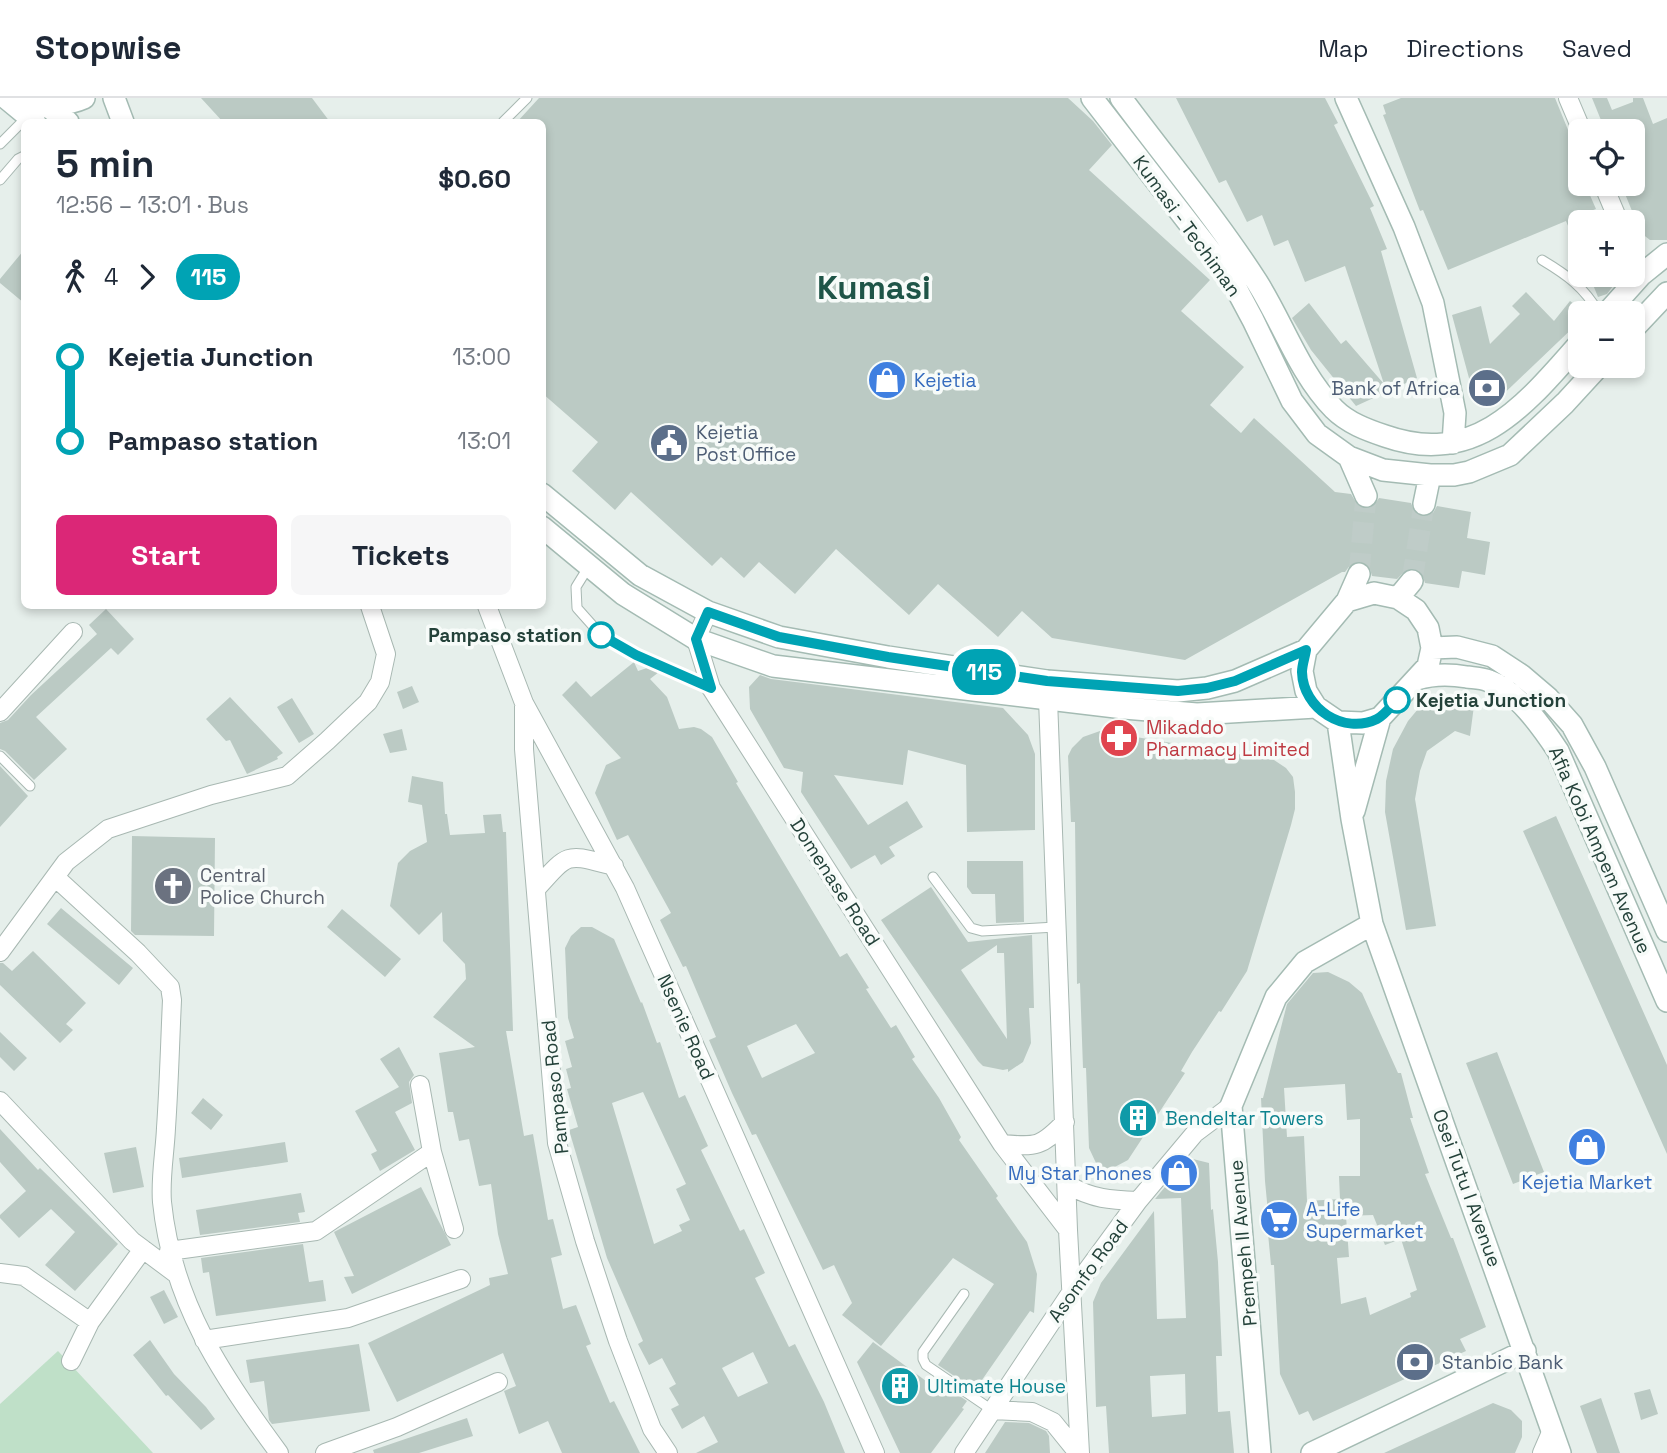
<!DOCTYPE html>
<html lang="en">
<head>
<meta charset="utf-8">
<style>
  :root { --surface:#fff; --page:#f6f6f7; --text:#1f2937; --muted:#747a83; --line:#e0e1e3; --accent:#db2777 }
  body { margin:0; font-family:"Space Grotesk",sans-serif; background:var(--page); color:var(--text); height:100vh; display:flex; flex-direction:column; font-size:26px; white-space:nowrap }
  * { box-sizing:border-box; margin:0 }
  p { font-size:23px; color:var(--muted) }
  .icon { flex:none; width:38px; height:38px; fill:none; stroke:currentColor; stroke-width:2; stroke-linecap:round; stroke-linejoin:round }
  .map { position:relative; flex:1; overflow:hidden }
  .details { position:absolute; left:21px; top:21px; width:525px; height:490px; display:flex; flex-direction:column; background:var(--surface); border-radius:10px; box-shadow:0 4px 10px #0003 }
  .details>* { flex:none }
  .badge { padding:0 14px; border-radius:23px; font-size:24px; line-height:46px }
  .fabs { position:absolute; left:1568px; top:21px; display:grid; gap:14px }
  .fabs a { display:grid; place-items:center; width:77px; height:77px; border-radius:10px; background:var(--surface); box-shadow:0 4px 10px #0003; font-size:35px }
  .map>.badge { position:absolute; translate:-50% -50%; box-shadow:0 0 0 4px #fff }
  .legs { display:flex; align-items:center; gap:10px; height:77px; padding:0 35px; font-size:23px }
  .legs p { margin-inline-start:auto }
  .head { display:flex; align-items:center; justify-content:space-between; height:119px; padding:0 35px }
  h1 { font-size:38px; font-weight:700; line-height:52px }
  .button { display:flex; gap:14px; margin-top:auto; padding:14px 35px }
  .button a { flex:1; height:80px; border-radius:10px; background:var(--accent); color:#fff; font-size:28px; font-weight:700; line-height:80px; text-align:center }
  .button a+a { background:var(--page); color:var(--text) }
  ul { padding:0 35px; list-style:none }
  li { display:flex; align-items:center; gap:24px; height:84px; font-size:26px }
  li i { display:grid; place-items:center; width:10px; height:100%; margin:0 9px; background:currentColor }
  li i::after { content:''; width:18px; height:18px; margin:-9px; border:5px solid; border-radius:50%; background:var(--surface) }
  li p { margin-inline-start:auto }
  li:first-child i { background:linear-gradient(#0000 50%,currentColor 0) }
  li:last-child i { background:linear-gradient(currentColor 50%,#0000 0) }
  header { display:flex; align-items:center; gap:42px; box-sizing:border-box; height:98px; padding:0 35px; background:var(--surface); border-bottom:2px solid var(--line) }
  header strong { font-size:33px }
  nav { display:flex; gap:38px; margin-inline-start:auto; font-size:24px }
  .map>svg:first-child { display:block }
  .green { fill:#bfe0c8 }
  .building { fill:#bbcac4; fill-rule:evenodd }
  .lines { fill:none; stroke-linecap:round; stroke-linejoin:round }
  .secondary-tunnel { stroke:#bfccc8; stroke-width:21; stroke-dasharray:21 10; stroke-linecap:butt }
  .lane-casing { stroke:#a8b8b2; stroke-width:11 }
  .street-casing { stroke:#a8b8b2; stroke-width:20 }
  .secondary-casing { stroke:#a4bbb3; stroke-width:24 }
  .lane { stroke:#fff; stroke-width:9 }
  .street { stroke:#fff; stroke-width:18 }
  .secondary { stroke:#fff; stroke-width:21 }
  .line-1-casing { stroke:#fff; stroke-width:16 }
  .line-1 { stroke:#00a3b4; stroke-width:10 }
  .stop-1-dot { fill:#fff; stroke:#00a3b4; stroke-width:3.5 }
  .labels { text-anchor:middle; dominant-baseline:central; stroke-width:7; stroke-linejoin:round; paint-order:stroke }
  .street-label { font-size:19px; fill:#24423a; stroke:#f7fbf9 }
  .shop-label { font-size:19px; fill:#366cbe; stroke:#f7fbf9; text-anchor:start }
  .service-label { font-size:19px; fill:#4e5e75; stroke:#f7fbf9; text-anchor:start }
  .stop-label { font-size:19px; font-weight:bold; fill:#24423a; stroke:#f7fbf9; text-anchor:end }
  .health-label { font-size:19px; fill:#be3a42; stroke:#f7fbf9; text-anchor:start }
  .worship-label { font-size:19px; fill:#5b616d; stroke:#f7fbf9; text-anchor:start }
  .culture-label { font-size:19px; fill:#0d838f; stroke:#f7fbf9; text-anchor:start }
  .town-label { font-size:33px; font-weight:bold; fill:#1f5548; stroke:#f7fbf9 }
</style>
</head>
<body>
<header>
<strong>Stopwise</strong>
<nav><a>Map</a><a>Directions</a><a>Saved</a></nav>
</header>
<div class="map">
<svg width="1667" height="1355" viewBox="0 0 1667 1355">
  <rect width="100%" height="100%" fill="#e6efeb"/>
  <path class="green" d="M58,1253L153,1355H0V1306Z"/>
  <path class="building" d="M201,0H312L330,24H223Z
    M539,0H1068L1093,23L1112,47L1089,72L1210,182L1181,213L1244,269L1210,307L1241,335L1254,320L1335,394L1351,396L1359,409L1372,410L1379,400L1411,405L1415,415L1422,419L1433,415L1437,408L1471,414L1467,440L1490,444L1485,477L1462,473L1459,490L1425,485L1421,473L1413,470L1407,471L1397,481L1372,478L1369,468L1357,463L1351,466L1345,474H1342L1185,562L1052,540L1022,513L998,539L938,486L909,517L836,451L795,496L759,464L744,480L721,459L712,468L631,394L615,412L572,373L598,344L542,295V24H517Z
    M1176,0H1325L1338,25L1334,27L1374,108L1370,110L1387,151L1381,153L1417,280L1356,308L1311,252L1292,220L1309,205L1341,246L1346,242L1384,286L1345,168L1305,184L1288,142L1274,148L1262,117L1247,124L1226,82L1219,85Z
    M1401,0H1555L1573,44L1569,46L1580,74V86H1585L1596,111L1580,117V157L1566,123L1448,172L1423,112L1420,113L1383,17L1386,16L1383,7Z
    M1592,0H1607L1612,12L1633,4V0H1643L1653,26L1667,20V142H1650L1641,135L1621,86H1633V21L1605,32Z
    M24,152V205L0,185V181Z
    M1589,177H1609L1613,188L1607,196L1598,199Z
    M1526,194L1554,223L1570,203L1585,215H1580V223L1491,308L1476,306L1452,217L1481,208L1490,246L1520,216L1512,208Z
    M106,511L134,541L118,557L111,550L36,619L67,651L34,682L5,653L0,651V625L8,622L31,597L97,536L89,527Z
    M634,564L638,573L647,570L659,574L650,581L667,599L679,631L694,629L701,631L712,639L738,684L736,685L840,859L847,855L869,890L866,891L891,930L896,927L915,959L912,961L939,1000L961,1039L959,1042L998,1098L996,1100L1027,1144L1037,1176L1034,1215L1030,1213L975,1292L938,1267L994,1186L953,1160L881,1248L842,1217L852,1205L834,1167L823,1172L756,1036L752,1037L732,995L709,942L716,939L686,868L683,869L660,822L671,815L628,737L617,742L595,695L606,667L621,660L562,597L576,583L591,599ZM796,926L815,955L762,980L747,948Z
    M760,577L771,581L1003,610L1028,637L1035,656V732L967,734L966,667L908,652L903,687L834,677L868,727L907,703L923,729L889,749L895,758L881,767L875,757L851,771L801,694L803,674L784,670L750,611L749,589Z
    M412,588L419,604L403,611L397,594Z
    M1454,597L1475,600L1470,638L1455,633L1427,653L1420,673L1415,701L1436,828L1406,832L1385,714L1386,683L1393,651L1408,623L1423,605L1436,598Z
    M230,599L283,655L277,659L278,661L247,676L230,642L226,643L206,621Z
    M292,600L314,636L299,645L277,609Z
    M402,631L407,652L390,655L383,636Z
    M1100,633L1274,662L1286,670L1293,679L1295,694V711L1291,727L1247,873L1221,914L1219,913L1192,954L1181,973L1185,975L1128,1062L1111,1071L1102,1070L1096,1065L1089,1050L1086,970H1083L1080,885L1077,886L1075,724H1071L1068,658L1072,650L1083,639Z
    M0,668L28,698L0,729Z
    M412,678L443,684L445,716H447L450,737L485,735L483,717L501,716L503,734H506L513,933H506L524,1038L533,1036L548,1122L553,1121L562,1157L551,1160L563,1211L576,1207L591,1246L586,1248L610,1305L614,1303L640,1355H562L548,1323L519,1336L504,1293L516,1288L503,1255L397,1304L368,1245L490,1187L489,1180L508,1176L498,1136L491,1086L479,1088L469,1041L459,1043L453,1014H448L439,955L475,949L433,919L466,881L465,866L443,843L442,814L419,837L390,808L398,765L410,753L427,744L422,707L408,704Z
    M1556,718L1667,967V1056L1523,733Z
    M132,738L215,740L214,838L135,837L131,833Z
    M967,763H1023L1024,824L996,825L995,796H972L967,789Z
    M931,789L968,844L1032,837L1034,910H1029L1031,945L1023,964L1008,974V971L1003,972L983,968L978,963L881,822ZM997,847V855H1004L1007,941L961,872Z
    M61,810L133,870L119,887L47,826Z
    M342,811L401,861L385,879L327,829Z
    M581,829H592L614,841L641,905L642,904L657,945L660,944L679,1000L685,997L708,1048L701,1052L740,1133L744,1131L765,1175L755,1180L789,1249L795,1246L824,1304L845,1355H696L718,1344L704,1318L682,1331L671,1311L679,1307L669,1290L676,1286L662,1260L649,1267L638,1246L643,1243L607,1160L569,1032L578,1029L567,991L571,990L566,971L572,969L565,943L574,940L568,920L565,850L571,838ZM643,994L686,1086L676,1091L690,1122L679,1127L682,1133L654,1146L612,1005ZM753,1254L768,1285L738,1299L722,1270Z
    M33,853L86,905L66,926L73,932L60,945L0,887V865H3L12,873Z
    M1328,874L1349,884L1362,895L1398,975H1401L1413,1020H1410L1429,1075L1425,1076L1451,1140H1453L1486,1229L1460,1241L1466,1253L1313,1323L1308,1313L1299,1317L1280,1276L1274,1167H1271L1267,1125H1269L1265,1083L1261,1000H1263L1287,906L1313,875ZM1345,986L1347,1022L1360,1021V1078H1339L1340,1101L1307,1103L1304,1038L1287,1039L1284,990ZM1373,1117L1385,1147L1401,1141L1417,1192L1410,1195L1411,1199L1370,1217L1366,1199L1341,1206L1337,1160L1349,1159L1346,1118Z
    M0,934L27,960L14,973L0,959Z
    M399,949L414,977L409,984L412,1005L395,1014L415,1052L380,1073L371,1056L377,1053L355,1013L399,989L380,961Z
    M1497,954L1544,1074L1513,1086L1466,965Z
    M203,1000L223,1017L211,1032L191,1015Z
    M0,1031L38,1072L40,1070L118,1146L75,1193L45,1167L75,1134L51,1111L19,1140L0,1120V1117L26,1093L0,1064Z
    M285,1044L288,1064L182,1080L179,1060Z
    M136,1049L144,1089L113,1095L104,1055Z
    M1189,1060L1209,1065L1211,1112L1213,1111L1218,1164L1222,1258H1216L1218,1314L1230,1313L1234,1355H1109L1106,1308L1096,1309L1093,1204L1101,1185L1154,1113L1157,1221L1186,1220L1181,1100L1155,1101ZM1185,1276L1186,1316L1152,1319L1150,1278Z
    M421,1089L451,1147L352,1196L344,1179L354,1178L334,1134Z
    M301,1095L305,1114L298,1115L300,1124L200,1137L196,1112Z
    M303,1146L309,1184L323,1182L326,1203L216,1218L209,1174L203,1175L201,1160Z
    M164,1192L178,1219L164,1226L150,1199Z
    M150,1242L174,1276L206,1309L215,1321L201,1332L168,1297L166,1298L133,1257Z
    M873,1244L926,1283L930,1278L967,1303L962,1310L964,1311L931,1355H900L857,1264Z
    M359,1246L370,1313L272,1326L269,1322L264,1283L250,1285L246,1262Z
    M1650,1291L1658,1316L1641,1322L1634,1295Z
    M1601,1300L1610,1326L1620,1355H1597L1580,1308Z
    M1493,1305L1511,1312L1522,1323V1339L1515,1355H1384Z
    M467,1320L473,1338L419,1355H374L373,1352Z
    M1005,1324L1029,1325L1046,1333L1049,1338L1050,1355H985Z"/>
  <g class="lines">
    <path class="secondary-tunnel" d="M1359,476L1366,398
      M1412,483L1424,406"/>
    <defs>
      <path id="lane" d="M503,24L527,0
        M0,46L27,19
        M0,82L18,61L24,58
        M1542,162C1567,177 1584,189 1599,215
        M589,468L576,489L577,510L601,537L636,557L710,589
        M0,658L30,688
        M933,779L971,830L982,833L1056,829
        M964,1196L923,1254V1261L926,1267L992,1312"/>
      <path id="street" d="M1568,0L1582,33
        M1603,86L1619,124
        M1633,156L1641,177
        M487,508L524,605L625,790L875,1355
        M708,514L696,541L711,590L1002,1046L1068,1132
        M1048,601L1068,1132L1080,1355
        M524,608V651L557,1045L585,1143L618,1243L652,1331L668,1355
        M0,614L73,534
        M55,779L138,855L170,889L172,902C170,945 169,987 166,1030C165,1054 160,1080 162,1104C172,1203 221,1277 279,1355
        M537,790C570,753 566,756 614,768
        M0,854L66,764L108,731L211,697L287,678L327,643L368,604L380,584L386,556L370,508
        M0,1003L132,1143L175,1175
        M1002,1046C1037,1049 1041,1049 1065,1024
        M432,1054L454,1131
        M1068,1087C1093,1101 1110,1102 1138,1103
        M169,1153L316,1133L432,1054L420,987
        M0,1175L24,1178L90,1224
        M204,1242L348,1220L461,1181
        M71,1263L90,1224L143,1151
        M992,1312L1032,1314L1053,1324L1078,1355
        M325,1355L397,1329L498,1284
        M964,1355L1072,1193L1138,1103L1195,1035L1231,1008
        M1542,1355L1552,1332"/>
      <path id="secondary" d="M6,0L35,24
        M30,0C49,8 66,8 84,0
        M114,0L123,24
        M1092,0L1229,177L1253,222L1292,303L1317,336L1349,359L1383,372L1430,377H1454L1469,374L1510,357L1565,305L1599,268
        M1121,0C1166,61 1216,120 1257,184C1283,225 1299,275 1334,311C1348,325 1367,332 1385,338C1476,370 1526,306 1580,245
        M1346,0L1404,129L1433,205L1455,315L1453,345
        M45,6L68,24
        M1607,215L1641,177L1667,156
        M1633,231L1667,195
        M1349,359L1366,398
        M542,396L640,477L708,514L779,539L888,559L1047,583L1178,593L1207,590L1235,583L1306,552
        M1424,406L1430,377
        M542,429L623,496L696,541L773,568L1124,610L1197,616L1316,609
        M1374,495L1398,500L1416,512L1428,530L1432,550L1428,568L1380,620L1363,625L1338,624L1316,609L1306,593L1302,573L1306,552L1347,503Z
        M1398,500L1412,483
        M1347,503L1359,476
        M1432,550L1457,549L1492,558L1521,577L1548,600L1572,627L1595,669L1667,833
        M1417,581C1433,576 1450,576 1467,579C1474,580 1482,580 1489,583C1517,593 1542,629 1558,653L1667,903
        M1338,624L1352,721L1372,826L1560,1355
        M1354,713L1380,620
        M1260,1355L1231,1008L1276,899L1305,864L1372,826
        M1312,1355L1525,1253"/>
    </defs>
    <use href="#lane" class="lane-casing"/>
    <use href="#street" class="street-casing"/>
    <use href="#secondary" class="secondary-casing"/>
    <use href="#lane" class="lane"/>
    <use href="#street" class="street"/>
    <use href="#secondary" class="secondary"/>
  </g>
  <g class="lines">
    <defs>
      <path id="line-1" d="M601,537L636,557L711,590L696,541L708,514L779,539L888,559L1047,583L1178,593L1207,590L1235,583L1306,552C1305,559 1302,567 1302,574C1303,611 1344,637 1377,621C1385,617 1391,608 1397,602"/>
    </defs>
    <use href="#line-1" class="line-1-casing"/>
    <use href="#line-1" class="line-1"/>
  </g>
  <defs>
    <symbol id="shop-disc" viewBox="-11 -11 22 22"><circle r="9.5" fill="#3f7fe0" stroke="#f7fbf9"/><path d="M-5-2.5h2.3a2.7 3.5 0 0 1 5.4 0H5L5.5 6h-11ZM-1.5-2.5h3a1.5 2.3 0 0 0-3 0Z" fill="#fff"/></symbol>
    <symbol id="bank-disc" viewBox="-11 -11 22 22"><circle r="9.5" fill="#5c6f8a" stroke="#f7fbf9"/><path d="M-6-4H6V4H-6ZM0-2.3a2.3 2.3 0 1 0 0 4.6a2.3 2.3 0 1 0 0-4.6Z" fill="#fff"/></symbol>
    <symbol id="civic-disc" viewBox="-11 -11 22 22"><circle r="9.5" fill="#5c6f8a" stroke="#f7fbf9"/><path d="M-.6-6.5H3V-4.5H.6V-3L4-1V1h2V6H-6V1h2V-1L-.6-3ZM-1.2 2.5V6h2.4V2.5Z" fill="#fff"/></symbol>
    <symbol id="pharmacy-disc" viewBox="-11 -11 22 22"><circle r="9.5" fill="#e0444e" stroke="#f7fbf9"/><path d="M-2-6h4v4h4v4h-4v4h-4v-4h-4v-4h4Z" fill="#fff"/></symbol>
    <symbol id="church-disc" viewBox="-11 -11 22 22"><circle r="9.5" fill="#6b7280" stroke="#f7fbf9"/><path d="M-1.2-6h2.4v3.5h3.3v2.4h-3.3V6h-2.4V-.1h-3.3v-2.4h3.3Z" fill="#fff"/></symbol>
    <symbol id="building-disc" viewBox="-11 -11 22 22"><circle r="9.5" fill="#0f9aa8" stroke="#f7fbf9"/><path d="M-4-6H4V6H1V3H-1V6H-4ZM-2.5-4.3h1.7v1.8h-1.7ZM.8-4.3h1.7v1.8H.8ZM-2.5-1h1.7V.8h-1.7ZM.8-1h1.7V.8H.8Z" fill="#fff"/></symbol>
    <symbol id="supermarket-disc" viewBox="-11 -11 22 22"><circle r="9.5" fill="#3f7fe0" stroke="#f7fbf9"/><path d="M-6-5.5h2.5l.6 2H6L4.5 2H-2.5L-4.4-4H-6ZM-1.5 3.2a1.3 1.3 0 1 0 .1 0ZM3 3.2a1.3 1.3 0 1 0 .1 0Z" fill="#fff"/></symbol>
  </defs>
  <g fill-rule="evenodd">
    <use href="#shop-disc" x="865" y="260" width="44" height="44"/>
    <use href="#bank-disc" x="1465" y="268" width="44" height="44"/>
    <use href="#civic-disc" x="647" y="323" width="44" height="44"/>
    <use href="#pharmacy-disc" x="1097" y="618" width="44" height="44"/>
    <use href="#church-disc" x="151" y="766" width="44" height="44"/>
    <use href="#building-disc" x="1116" y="998" width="44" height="44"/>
    <use href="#shop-disc" x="1565" y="1027" width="44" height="44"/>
    <use href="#shop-disc" x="1157" y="1053" width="44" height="44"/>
    <use href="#supermarket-disc" x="1257" y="1100" width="44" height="44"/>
    <use href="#bank-disc" x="1393" y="1242" width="44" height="44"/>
    <use href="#building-disc" x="878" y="1266" width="44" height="44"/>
  </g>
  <g class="stop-1-dot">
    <circle cx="601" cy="537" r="12"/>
    <circle cx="1397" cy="602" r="12"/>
  </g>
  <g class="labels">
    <g class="street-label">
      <text transform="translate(1187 128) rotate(54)">Kumasi - Techiman</text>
      <text transform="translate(1600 752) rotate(66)">Afia Kobi Ampem Avenue</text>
      <text transform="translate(835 784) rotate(57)">Domenase Road</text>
      <text transform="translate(686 929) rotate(66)">Nsenie Road</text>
      <text transform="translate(555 989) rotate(-96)">Pampaso Road</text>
      <text transform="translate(1467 1090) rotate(70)">Osei Tutu I Avenue</text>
      <text transform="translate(1243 1145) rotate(-95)">Prempeh II Avenue</text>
      <text transform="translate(1088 1173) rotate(-54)">Asomfo Road</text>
    </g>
    <g class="shop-label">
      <text x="914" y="282">Kejetia</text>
      <text x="1152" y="1075" text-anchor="end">My Star Phones</text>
      <text x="1587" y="1084" text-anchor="middle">Kejetia Market</text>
      <text x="1306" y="1111">A-Life<tspan x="1306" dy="22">Supermarket</tspan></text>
    </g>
    <g class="service-label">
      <text x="1460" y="290" text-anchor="end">Bank of Africa</text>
      <text x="696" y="334">Kejetia<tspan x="696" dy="22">Post Office</tspan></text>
      <text x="1442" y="1264">Stanbic Bank</text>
    </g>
    <g class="stop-label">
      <text x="582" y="537">Pampaso station</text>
      <text x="1416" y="602" text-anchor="start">Kejetia Junction</text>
    </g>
    <g class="health-label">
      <text x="1146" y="629">Mikaddo<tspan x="1146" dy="22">Pharmacy Limited</tspan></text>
    </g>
    <g class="worship-label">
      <text x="200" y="777">Central<tspan x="200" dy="22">Police Church</tspan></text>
    </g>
    <g class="culture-label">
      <text x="1165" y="1020">Bendeltar Towers</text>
      <text x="927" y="1288">Ultimate House</text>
    </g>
    <g class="town-label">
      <text x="874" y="190">Kumasi</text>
    </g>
  </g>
</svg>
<div class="fabs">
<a><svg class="icon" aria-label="locate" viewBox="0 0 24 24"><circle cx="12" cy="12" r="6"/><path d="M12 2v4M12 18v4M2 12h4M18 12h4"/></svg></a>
<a>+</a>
<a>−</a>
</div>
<b class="badge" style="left:984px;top:574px;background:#00a3b4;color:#fff">115</b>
<section class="details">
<div class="head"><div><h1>5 min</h1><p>12:56 – 13:01 · Bus</p></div><b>$0.60</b></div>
<div class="legs"><svg class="icon" aria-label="walk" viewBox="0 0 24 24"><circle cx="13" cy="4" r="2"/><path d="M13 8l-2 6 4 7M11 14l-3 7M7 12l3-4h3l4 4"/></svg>4<svg class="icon" aria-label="forward" viewBox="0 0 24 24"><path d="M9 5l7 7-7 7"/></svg><b class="badge" style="background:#00a3b4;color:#fff">115</b></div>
<ul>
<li><i style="color:#00a3b4"></i><b>Kejetia Junction</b><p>13:00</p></li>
<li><i style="color:#00a3b4"></i><b>Pampaso station</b><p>13:01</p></li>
</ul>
<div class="button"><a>Start</a><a>Tickets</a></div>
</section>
</div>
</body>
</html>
